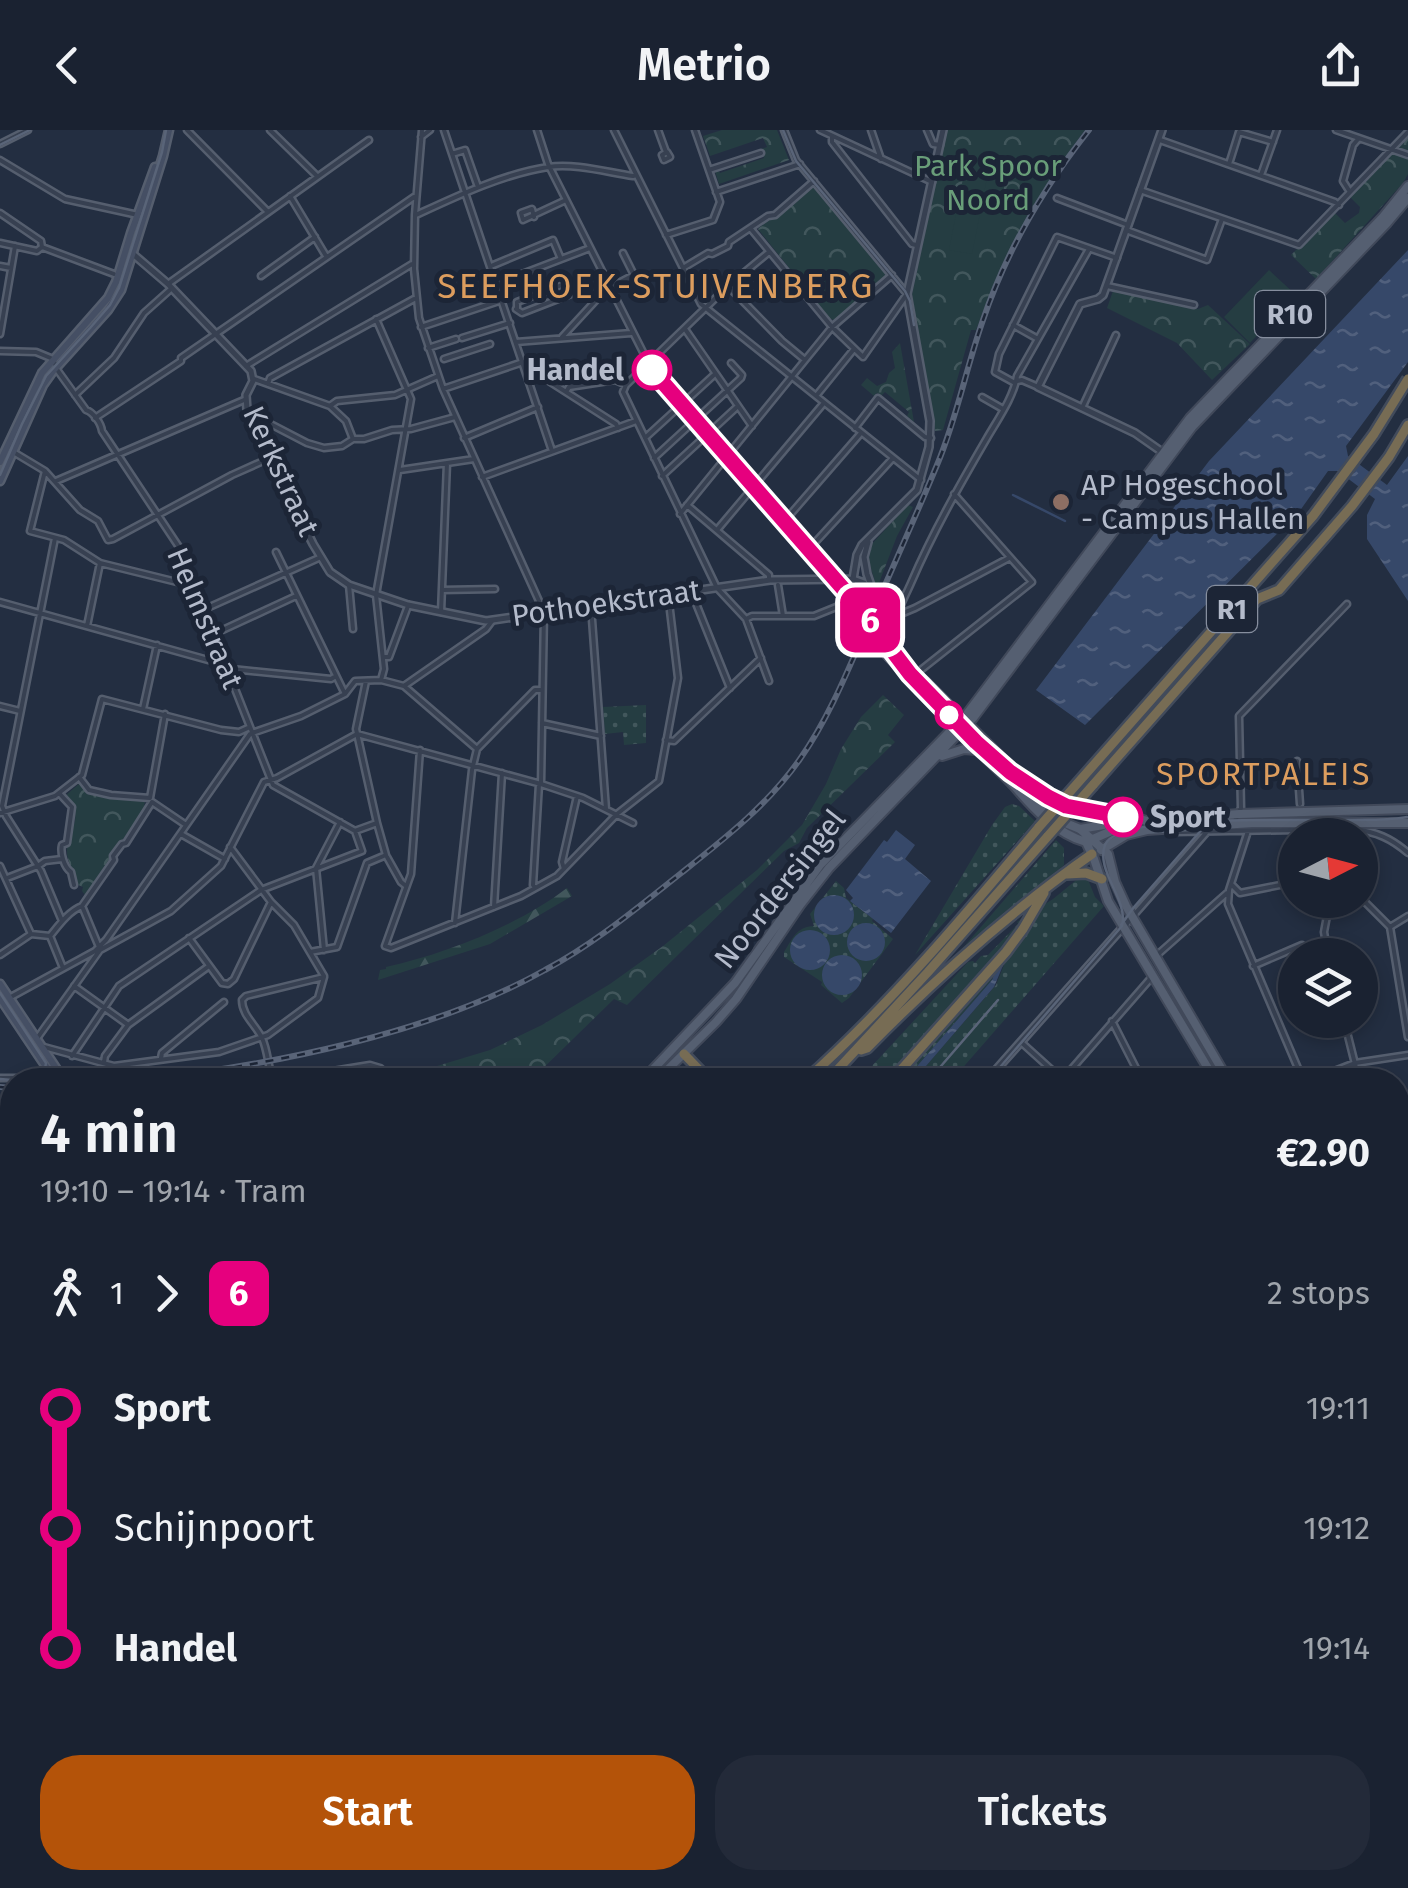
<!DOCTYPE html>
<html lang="en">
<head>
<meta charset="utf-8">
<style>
  :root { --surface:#1a2231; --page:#232a39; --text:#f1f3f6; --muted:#9fa4ab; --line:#383f4d; --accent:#b45309 }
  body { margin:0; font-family:"Fira Sans",sans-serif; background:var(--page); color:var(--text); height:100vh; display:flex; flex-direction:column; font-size:38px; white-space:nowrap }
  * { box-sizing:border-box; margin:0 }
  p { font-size:32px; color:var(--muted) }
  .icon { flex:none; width:55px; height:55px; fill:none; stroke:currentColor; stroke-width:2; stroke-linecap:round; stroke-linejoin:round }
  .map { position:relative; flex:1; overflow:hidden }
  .sheet { position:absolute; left:0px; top:938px; width:1410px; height:822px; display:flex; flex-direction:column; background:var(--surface); border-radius:40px 40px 0 0; box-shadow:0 5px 15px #0003,0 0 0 2px var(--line) }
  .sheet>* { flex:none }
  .badge { padding:0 20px; border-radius:15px; font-size:35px; line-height:65px }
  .needle { width:65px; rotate:84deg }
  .buttons { position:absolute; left:1278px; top:688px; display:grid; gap:20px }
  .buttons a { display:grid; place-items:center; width:100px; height:100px; border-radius:50%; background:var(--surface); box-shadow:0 5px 15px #0003,0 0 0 2px var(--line); font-size:50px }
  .map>.badge { position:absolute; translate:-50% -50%; box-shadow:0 0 0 5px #fff }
  .legs { display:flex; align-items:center; gap:15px; height:110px; padding:0 40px; font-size:32px }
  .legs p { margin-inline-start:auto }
  .overview { display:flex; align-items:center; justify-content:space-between; height:170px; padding:0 40px }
  h1 { font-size:55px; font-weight:600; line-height:75px }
  .button { display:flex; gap:20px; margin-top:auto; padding:20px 40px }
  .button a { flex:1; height:115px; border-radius:40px; background:var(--accent); color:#fff; font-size:40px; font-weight:600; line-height:115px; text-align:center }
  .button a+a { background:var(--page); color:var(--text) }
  ul { padding:0 40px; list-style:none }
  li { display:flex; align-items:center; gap:35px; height:120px; font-size:38px }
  li i { display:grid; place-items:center; width:15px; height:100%; margin:0 12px; background:currentColor }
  li i::after { content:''; width:25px; height:25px; margin:-12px; border:8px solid; border-radius:50%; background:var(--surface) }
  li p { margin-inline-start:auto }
  li:first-child i { background:linear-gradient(#0000 50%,currentColor 0) }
  li:last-child i { background:linear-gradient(currentColor 50%,#0000 0) }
  header { display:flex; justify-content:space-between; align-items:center; height:130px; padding:0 40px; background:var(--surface); font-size:45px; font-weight:600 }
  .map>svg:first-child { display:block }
  .grass { fill:url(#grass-dots) }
  .forest { fill:url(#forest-firs) }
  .park { fill:url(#park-crowns) }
  .pitch { fill:#253d42 }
  .water { fill:url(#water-ripples) }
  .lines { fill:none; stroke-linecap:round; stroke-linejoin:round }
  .stream { stroke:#364869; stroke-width:2.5 }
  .minor-casing { stroke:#555e6e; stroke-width:9 }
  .tertiary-casing { stroke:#555e6e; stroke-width:10 }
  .secondary-casing { stroke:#555e6e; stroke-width:11 }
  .primary-casing { stroke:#41495a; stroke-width:12 }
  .motorway-casing { stroke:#424b5b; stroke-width:14 }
  .minor { stroke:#374051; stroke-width:4 }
  .tertiary { stroke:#374051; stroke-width:5 }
  .secondary { stroke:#454f64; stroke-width:6 }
  .primary { stroke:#555f71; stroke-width:8 }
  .motorway { stroke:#776c54; stroke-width:9 }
  .tram { stroke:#596478; stroke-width:2.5 }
  .rail-casing { stroke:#596478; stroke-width:6 }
  .rail { stroke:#1c2536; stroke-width:2.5; stroke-dasharray:8; stroke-linecap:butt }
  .motorway-bridge-casing { stroke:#424b5b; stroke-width:14; stroke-linecap:butt }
  .motorway-bridge { stroke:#776c54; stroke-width:9 }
  .line-1-casing { stroke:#fff; stroke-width:22 }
  .line-1 { stroke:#e6007e; stroke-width:15 }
  .stop-1-dot { fill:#fff; stroke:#e6007e; stroke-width:5 }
  .education-dot { fill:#8d6e63; stroke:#1c2536; stroke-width:4 }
  .labels { text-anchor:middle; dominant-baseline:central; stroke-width:10; stroke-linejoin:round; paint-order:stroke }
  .shield { fill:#1c2536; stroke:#868e9e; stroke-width:2.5 }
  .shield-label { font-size:28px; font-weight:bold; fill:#b4bbcb }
  .park-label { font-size:30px; fill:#699e79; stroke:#1c2536 }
  .stop-label { font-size:30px; font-weight:bold; fill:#b4bbcb; stroke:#1c2536; text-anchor:end }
  .street-label { font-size:30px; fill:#b4bbcb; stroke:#1c2536 }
  .poi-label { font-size:30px; fill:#b4bbcb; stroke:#1c2536; text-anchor:start }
  .neighbourhood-label { font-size:32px; letter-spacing:2.5px; fill:#dc9d5e; stroke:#1c2536 }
  .quarter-label { font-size:35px; letter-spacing:2.5px; fill:#dc9d5e; stroke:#1c2536 }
</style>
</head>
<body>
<header><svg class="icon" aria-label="back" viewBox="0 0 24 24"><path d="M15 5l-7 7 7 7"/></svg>Metrio<svg class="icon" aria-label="share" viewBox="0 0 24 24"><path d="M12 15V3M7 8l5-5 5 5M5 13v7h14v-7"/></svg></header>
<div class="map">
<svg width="1408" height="1758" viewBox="0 0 1408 1758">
  <defs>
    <pattern id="grass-dots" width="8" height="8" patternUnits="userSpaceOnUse" patternTransform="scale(2.5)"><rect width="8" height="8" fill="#253d42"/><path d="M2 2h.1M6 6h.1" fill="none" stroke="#42575c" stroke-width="1.8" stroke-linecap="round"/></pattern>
    <pattern id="forest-firs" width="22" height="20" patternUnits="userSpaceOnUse" patternTransform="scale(2.5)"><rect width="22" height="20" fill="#253d42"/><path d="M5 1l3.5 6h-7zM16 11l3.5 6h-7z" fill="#42575c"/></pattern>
    <pattern id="park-crowns" width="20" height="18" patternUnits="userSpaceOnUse" patternTransform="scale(2.5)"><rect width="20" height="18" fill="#253d42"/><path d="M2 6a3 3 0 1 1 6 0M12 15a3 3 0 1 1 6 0" fill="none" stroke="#42575c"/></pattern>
    <pattern id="water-ripples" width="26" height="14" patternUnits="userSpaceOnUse" patternTransform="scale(2.5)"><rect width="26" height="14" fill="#364869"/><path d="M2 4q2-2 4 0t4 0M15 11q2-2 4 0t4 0" fill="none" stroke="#51607d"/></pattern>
  </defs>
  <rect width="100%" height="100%" fill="#232e41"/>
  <path class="grass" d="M646,575V613L624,615L623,602L605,604L603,577Z
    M1012,674L1019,676L1035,691L915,825L992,695L1005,677Z
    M1056,710L1064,718V735L955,827Z
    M1080,747H1087L1095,767L1104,776L952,950H914L996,855L1010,820L1003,818L992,850L905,950H859L968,832L973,831L975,833L981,826L988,825L1018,794L1017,792L1053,769Z
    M836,751L844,758L846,768L873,789L872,791L893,809L849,868L842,873L821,855L822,852L784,827V822C793,808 796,797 814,796L810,784Z"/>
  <path class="forest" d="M567,758L572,766L490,814L378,850L380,840L386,839V837C445,824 519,795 567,758Z"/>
  <path class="park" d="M722,0H777L789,30L719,54L715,41L718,40L720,43L764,28L761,19L767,17L763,8L710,26L703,6Z
    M947,0H1085C1038,62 1003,128 976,200H971L943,300L935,301L912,164Z
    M1408,5V44L1403,53L1316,149L1291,125L1334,82L1345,93L1359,83L1360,77L1349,66Z
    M814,57L887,145L835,190L830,189L758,99L769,88L774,89Z
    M1113,161L1198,179L1208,175L1250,214L1212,250L1177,213L1107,178Z
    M900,213L914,292L907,286L909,282L885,262L881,266L877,263L874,266L861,255L867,248L877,256L886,252L889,243L895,238L892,222Z
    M908,375L913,377L897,406L877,458L869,432L870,416Z
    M883,565L904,585L888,605L895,612L807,698L799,713L784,721L627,875L614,869L531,950H423L437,936L490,920L542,895L610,854L663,816L757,740L802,695L826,654L841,619L861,587Z
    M80,653L88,663L145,669L144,679L85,765L82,761L83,757L78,755C75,745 67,732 67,722C65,695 88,695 65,666Z
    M12,1626V1748H454L455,1758H0V1634Z"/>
  <path class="pitch" d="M967,28L990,33L972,124L949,120Z
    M1269,140L1296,165L1250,213L1224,187Z"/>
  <path class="water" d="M1408,120V232L1346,316L1348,326L1387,355L1408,326V471L1367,409V385L1375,369L1338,341H1328L1299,382L1085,595L1036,560L1209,331Z
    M896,700L915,715L905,729L931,751L891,803L850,771L853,768L846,760L884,710L887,712Z
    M814 785a20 20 0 1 1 40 0a20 20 0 1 1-40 0Z
    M847 812a19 19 0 1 1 38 0a19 19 0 1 1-38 0Z
    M790 820a20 20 0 1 1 40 0a20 20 0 1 1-40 0Z
    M822 845a20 20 0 1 1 40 0a20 20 0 1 1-40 0Z
    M1007,826L994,857L914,950H905L992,850L1000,828Z"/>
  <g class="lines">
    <path class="stream" d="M1013,365L1065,391"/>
    <defs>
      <path id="minor" d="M187,0L268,82
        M270,0L317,46
        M422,0L415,85L414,139L419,188L443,259L544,482L541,654
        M444,0L552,321
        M537,0L548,34L649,234L710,302L782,394L833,441L856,469L814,486H752L746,489
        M614,0L701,174L921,350
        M658,0L666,22
        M820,0L932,52
        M871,0L881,29
        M927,0L933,14L940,15
        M1336,0L1408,25
        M832,6V12L912,114L916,115
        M421,7L430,0
        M1160,10L1335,72L1339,75
        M0,14L28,0
        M667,22L670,27L664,30L662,25Z
        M452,24L465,20L478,57
        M0,30L65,69L138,85
        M1229,34L1239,2L1273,12
        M709,40L761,23
        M1261,45L1277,0
        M1140,60L1299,115L1408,2
        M716,62L800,34
        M1350,62L1343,51L1353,15L1359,8
        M290,66L326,126
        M1057,68L1128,95
        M0,83L41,111L42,117
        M416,85C457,66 503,44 548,37C575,33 606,42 633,46L636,45
        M534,87L532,79L521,83L523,90L566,70
        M751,99L832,197L863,227L907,164L796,30L784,0
        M1126,100L1207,130L1222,89
        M666,105L713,90L720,72L695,0
        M0,113L37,121L42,117L114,144
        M0,136L11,138
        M491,136L553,110L561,129
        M683,138L708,123L712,124L728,116L729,112L768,86L775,85L814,51
        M261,146L315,107
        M168,154L369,10
        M496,154L590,118
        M728,156L782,211L805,230
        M1107,156L1194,175
        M611,157L634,145L623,123
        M516,179L522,183L571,164L567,153L517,172V179
        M376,189L411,269L376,465L384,539L381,550
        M1013,195L1038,209
        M421,197L502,170
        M685,199L752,296
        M0,204L15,116
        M562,207L610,155
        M462,208L510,193
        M516,212L631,203
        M428,218L456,209
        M0,221L36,222L53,229L58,241L86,280C93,282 101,293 102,301L179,417L273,655L355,701
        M444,229L490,214
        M246,236L412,134
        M526,240L530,239L616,294L618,298
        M254,249L330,276L337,271L395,265L438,246
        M1017,251L1022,250L1036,256
        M1015,253L995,242L999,224L1057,107L1117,128
        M268,254L270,248L414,169
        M626,255L623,262L717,458L746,489L769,551
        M626,255L728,156L769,122
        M443,259L523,232
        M566,262L569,257L615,250L626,255
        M75,265L114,228L144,183L172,158
        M816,266L854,219
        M982,267L1003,279
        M331,277L346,291L353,309
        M1082,278L1116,205
        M250,286L253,285L307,313L324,318L342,316L353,309H364L392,300L411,299L455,287
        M95,288L181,231V228L414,67
        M855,298L878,268L925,307L931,308
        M464,308L538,277
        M645,308L715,244
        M15,323L45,341
        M654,328L741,248L742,245L731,233
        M400,340L474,329
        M662,346L738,276
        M482,347L636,291
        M56,351L244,270
        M687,375L769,445V448
        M680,384L832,197L892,145
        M782,394L861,303
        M717,400L823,274
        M55,408L2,676L6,686L41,741L62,791
        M809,419L893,328
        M276,422L345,564
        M194,453L189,455L100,433L64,410L30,401L45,341L80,380L98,391L108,410L113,409L232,345L270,328
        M349,455L353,499
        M778,455L783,486
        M442,460L495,459
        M691,461L730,558
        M0,472L226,535
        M591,476L606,679
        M205,479L321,427
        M441,482L447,333
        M898,483H903L915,478L1009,428
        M87,496L100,433
        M214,504L296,466
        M383,527H389L408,476
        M907,535L892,504C894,486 904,469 911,453C933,402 959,356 987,308C998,289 1014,266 1017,246L1089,119
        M228,540L232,539L331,549L336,546
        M917,543L1032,452L954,364
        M366,551L356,599L377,693
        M404,556L486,499L492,491
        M0,576L20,581
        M143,579L157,515
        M542,593L601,606
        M252,603L301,586L345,564L355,551L381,550L404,556L477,619
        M357,604L541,654L583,668L633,693
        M666,610L674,611L761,528
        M420,620L411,744L385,816L391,818L521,766L557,746L617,684L659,651L678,548L668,464
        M1297,631L1300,674
        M79,647L89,660L111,665L150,668L165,584
        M59,663L72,677L67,713L62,715C60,723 64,737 71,742L74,755
        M0,683L55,666L82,645L102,569L221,600L239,602L250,597
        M1234,693L1241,678L1239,586L1347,474
        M1248,701L1229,760L1228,774L1303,950
        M1174,702L1354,699C1376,702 1391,708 1408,723
        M181,704L225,729
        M230,717L271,772L294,795L324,846
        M387,727L401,752L406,756
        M0,736L31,804
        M564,739L562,732L577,666
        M7,748L38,736L45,731L62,729
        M1231,754L1240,763L1295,752
        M535,758L533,755L539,654
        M1360,767L1390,797L1408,907
        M82,776L99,817
        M494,777L502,643
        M1133,786L1206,703
        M455,793L472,640L477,619L535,560H542
        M1390,797L1408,786
        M50,806C59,795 69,781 82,776L114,730L113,726L122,714L126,713L152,672L186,695
        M50,806L63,838
        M189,808L222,853L228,854L234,849L271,772
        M324,820L316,738L340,692
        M310,822L337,817L367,733L386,725L377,693L355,701
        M0,825L31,804L50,806
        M1328,825L1324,802L1330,770
        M1156,826L1227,763
        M1253,836L1302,815
        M74,856L127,894
        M9,868L95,821L106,810L250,604
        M1344,890L1359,950
        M1112,891L1142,950
        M38,907L100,820L171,781L221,736L264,652L277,648L357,604
        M1022,913L1063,950
        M44,917L114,936L219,922L268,905L318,868L324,847
        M72,926L119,856L261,760L362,721L355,701
        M161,928L162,923L224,872
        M104,932L105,926L128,895L209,836
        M0,948H36L50,942
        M273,950C268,937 268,921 262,908C255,894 242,885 242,870L246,866L324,847
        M277,950L370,935L380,938L394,950
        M1062,950L1151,848
        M1311,950L1355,933L1408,925
        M1398,1019L1408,1016
        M1398,1079L1407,1104L1405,1108L1398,1111
        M1398,1167L1408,1163
        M1398,1215L1408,1241
        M0,1275L12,1271
        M1398,1279L1408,1275
        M0,1338L12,1341
        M1398,1493L1408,1489
        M0,1508L12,1522
        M0,1531L4,1534H12
        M1398,1552H1401L1405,1556L1404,1559L1398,1563
        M0,1565L12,1557
        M1398,1615L1408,1646
        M1398,1671L1408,1677
        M1398,1712L1408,1686
        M1398,1729L1408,1736
        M719,1748L720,1758
        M750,1748L772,1758
        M882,1748L907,1758
        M960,1748L963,1758
        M1079,1748L1081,1758
        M1134,1748L1136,1758
        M1229,1748L1230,1756L1232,1758
        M1295,1748V1758
        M531,1756L554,1757
        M595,1758V1748
        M698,1758L705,1748
        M823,1758L828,1748
        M951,1758L962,1754
        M982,1758L1013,1748
        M1166,1758L1172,1755L1203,1757L1208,1752L1209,1748
        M1371,1758L1377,1748"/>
      <path id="tertiary" d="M1162,0L1103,165L1098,169L1080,174L1038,257L1135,303L1165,324
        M133,124L168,154L251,241L253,251L246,265L247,280L313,414L330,442L349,455L408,475L486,491L770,450L853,449L864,453L874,465
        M868,412L864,427L867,444L894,522L902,533L926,551L963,588
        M853,449L857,425L862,415L917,360L929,317L930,291L907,164L943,0
        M856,451L867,469L886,525L954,596
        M987,950L1131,788
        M1019,1748L1023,1758
        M1031,1748L1035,1758
        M136,1758L155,1748"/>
      <path id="secondary" d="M0,332L42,243L108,168L116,152L131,103L155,37
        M0,351L43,255L53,241L108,180L121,160L163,26L169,0
        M0,854L64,950
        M0,868L55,950
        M1398,1357L1408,1358
        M493,1748L496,1758"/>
      <path id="primary" d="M966,592L1010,636L1016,649L1043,679L1058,690L1080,699L1108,724L1115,752L1126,776L1228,950
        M957,600C976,620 998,638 1016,658C1034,679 1057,704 1086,712L1130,693
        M942,626L964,619L976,620
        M1080,699L1139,689L1147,691L1239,684L1408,679
        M1086,712L1094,729L1108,771L1215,950
        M1101,720L1126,705L1147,700L1252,693H1408
        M643,950L735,853L820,735L967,584L1190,288L1383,87L1408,56
        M657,950L716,892L736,869L800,775L829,738L973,588L1192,297L1387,93L1408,68
        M0,986H12
        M0,995L12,996
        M1398,1365L1408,1393
        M1398,1394L1408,1421"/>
      <path id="motorway" d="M1093,655L1257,469L1279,460L1352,376L1389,327L1408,295
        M1067,744L1086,743L1102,749
        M861,920L867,918C936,848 1012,780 1092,724
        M684,924L709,950
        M806,950C890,875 967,783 1039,697
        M828,950L928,842L1048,706
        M892,950L1006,822L1023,799L1044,763
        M0,1062L12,1059
        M0,1102L12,1108
        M0,1111L12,1119
        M0,1169L12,1185
        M0,1612L12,1603
        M0,1626L12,1617"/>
    </defs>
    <use href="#minor" class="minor-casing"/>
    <use href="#tertiary" class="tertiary-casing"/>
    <use href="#secondary" class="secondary-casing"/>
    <use href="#primary" class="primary-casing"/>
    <use href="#motorway" class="motorway-casing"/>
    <use href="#minor" class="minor"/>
    <use href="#tertiary" class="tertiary"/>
    <use href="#secondary" class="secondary"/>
    <use href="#primary" class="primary"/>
    <use href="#motorway" class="motorway"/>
    <path class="tram" d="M783,0L796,31L905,161L910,171L914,195
      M0,15L30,0
      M0,345L22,294L46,246L90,198L110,175L119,158L162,22L166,0
      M928,559L932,567
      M1121,795L1134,777L1204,697L1217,689
      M0,863L46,933L44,945L33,950
      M0,949L12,950
      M929,950L998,870
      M989,950L1122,796C1129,770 1095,741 1105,715C1120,676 1361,697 1407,687
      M492,1748L495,1758
      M1026,1748L1030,1758"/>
    <defs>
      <path id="rail" d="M139,950C269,936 431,904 545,840C594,814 637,778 680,744C724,709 768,675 800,629C829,588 848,540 868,494C891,441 915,388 937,335C957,288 966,238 983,190C1006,122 1044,57 1089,0
        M0,957L12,958"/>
    </defs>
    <use href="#rail" class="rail-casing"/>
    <use href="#rail" class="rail"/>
    <defs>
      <path id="motorway-bridge" d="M1039,697L1313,386L1374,304L1408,249
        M1048,706L1093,655
        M0,1087L12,1071"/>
    </defs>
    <use href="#motorway-bridge" class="motorway-bridge-casing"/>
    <use href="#motorway-bridge" class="motorway-bridge"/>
  </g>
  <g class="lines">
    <defs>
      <path id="line-1" d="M652,240L860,478L910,544L976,612L1010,642L1048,667L1066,676L1123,687"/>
    </defs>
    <use href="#line-1" class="line-1-casing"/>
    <use href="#line-1" class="line-1"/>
  </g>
  <g class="stop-1-dot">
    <circle cx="652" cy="240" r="18"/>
    <circle cx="949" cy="585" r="12"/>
    <circle cx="1123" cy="687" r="18"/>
  </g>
  <circle class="education-dot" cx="1061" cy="372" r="10"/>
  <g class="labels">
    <g class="shield">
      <rect x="1255" y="161" width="70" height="46" rx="8"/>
      <rect x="1207" y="456" width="50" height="46" rx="8"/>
    </g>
    <g class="shield-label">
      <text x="1290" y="184">R10</text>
      <text x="1232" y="479">R1</text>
    </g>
    <g class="park-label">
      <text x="988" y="36">Park Spoor<tspan x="988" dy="34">Noord</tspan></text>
    </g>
    <g class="stop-label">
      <text x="624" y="240">Handel</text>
      <text x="1150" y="687" text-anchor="start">Sport</text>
    </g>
    <g class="street-label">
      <text transform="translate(281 341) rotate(65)">Kerkstraat</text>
      <text transform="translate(606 473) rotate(-8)">Pothoekstraat</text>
      <text transform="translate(205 488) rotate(67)">Helmstraat</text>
      <text transform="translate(780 759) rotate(-52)">Noordersingel</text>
    </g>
    <g class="poi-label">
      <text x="1081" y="355">AP Hogeschool<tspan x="1081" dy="34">- Campus Hallen</tspan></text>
    </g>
    <g class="neighbourhood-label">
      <text x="1264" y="644">SPORTPALEIS</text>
    </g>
    <g class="quarter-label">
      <text x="656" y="156">SEEFHOEK-STUIVENBERG</text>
    </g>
  </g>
</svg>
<div class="buttons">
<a><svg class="needle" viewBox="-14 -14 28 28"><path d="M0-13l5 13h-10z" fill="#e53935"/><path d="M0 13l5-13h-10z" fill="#9fa4ab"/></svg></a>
<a><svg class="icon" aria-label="layers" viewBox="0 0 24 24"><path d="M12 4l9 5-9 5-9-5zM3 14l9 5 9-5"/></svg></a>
</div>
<b class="badge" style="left:870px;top:490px;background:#e6007e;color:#fff">6</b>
<section class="sheet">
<div class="overview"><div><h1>4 min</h1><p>19:10 – 19:14 · Tram</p></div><b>€2.90</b></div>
<div class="legs"><svg class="icon" aria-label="walk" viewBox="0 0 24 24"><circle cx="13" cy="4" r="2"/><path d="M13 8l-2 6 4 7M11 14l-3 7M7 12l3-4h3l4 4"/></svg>1<svg class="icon" aria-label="forward" viewBox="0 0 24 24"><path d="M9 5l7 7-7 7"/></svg><b class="badge" style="background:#e6007e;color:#fff">6</b><p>2 stops</p></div>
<ul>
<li><i style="color:#e6007e"></i><b>Sport</b><p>19:11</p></li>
<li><i style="color:#e6007e"></i><span>Schijnpoort</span><p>19:12</p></li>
<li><i style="color:#e6007e"></i><b>Handel</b><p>19:14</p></li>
</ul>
<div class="button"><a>Start</a><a>Tickets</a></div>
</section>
</div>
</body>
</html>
